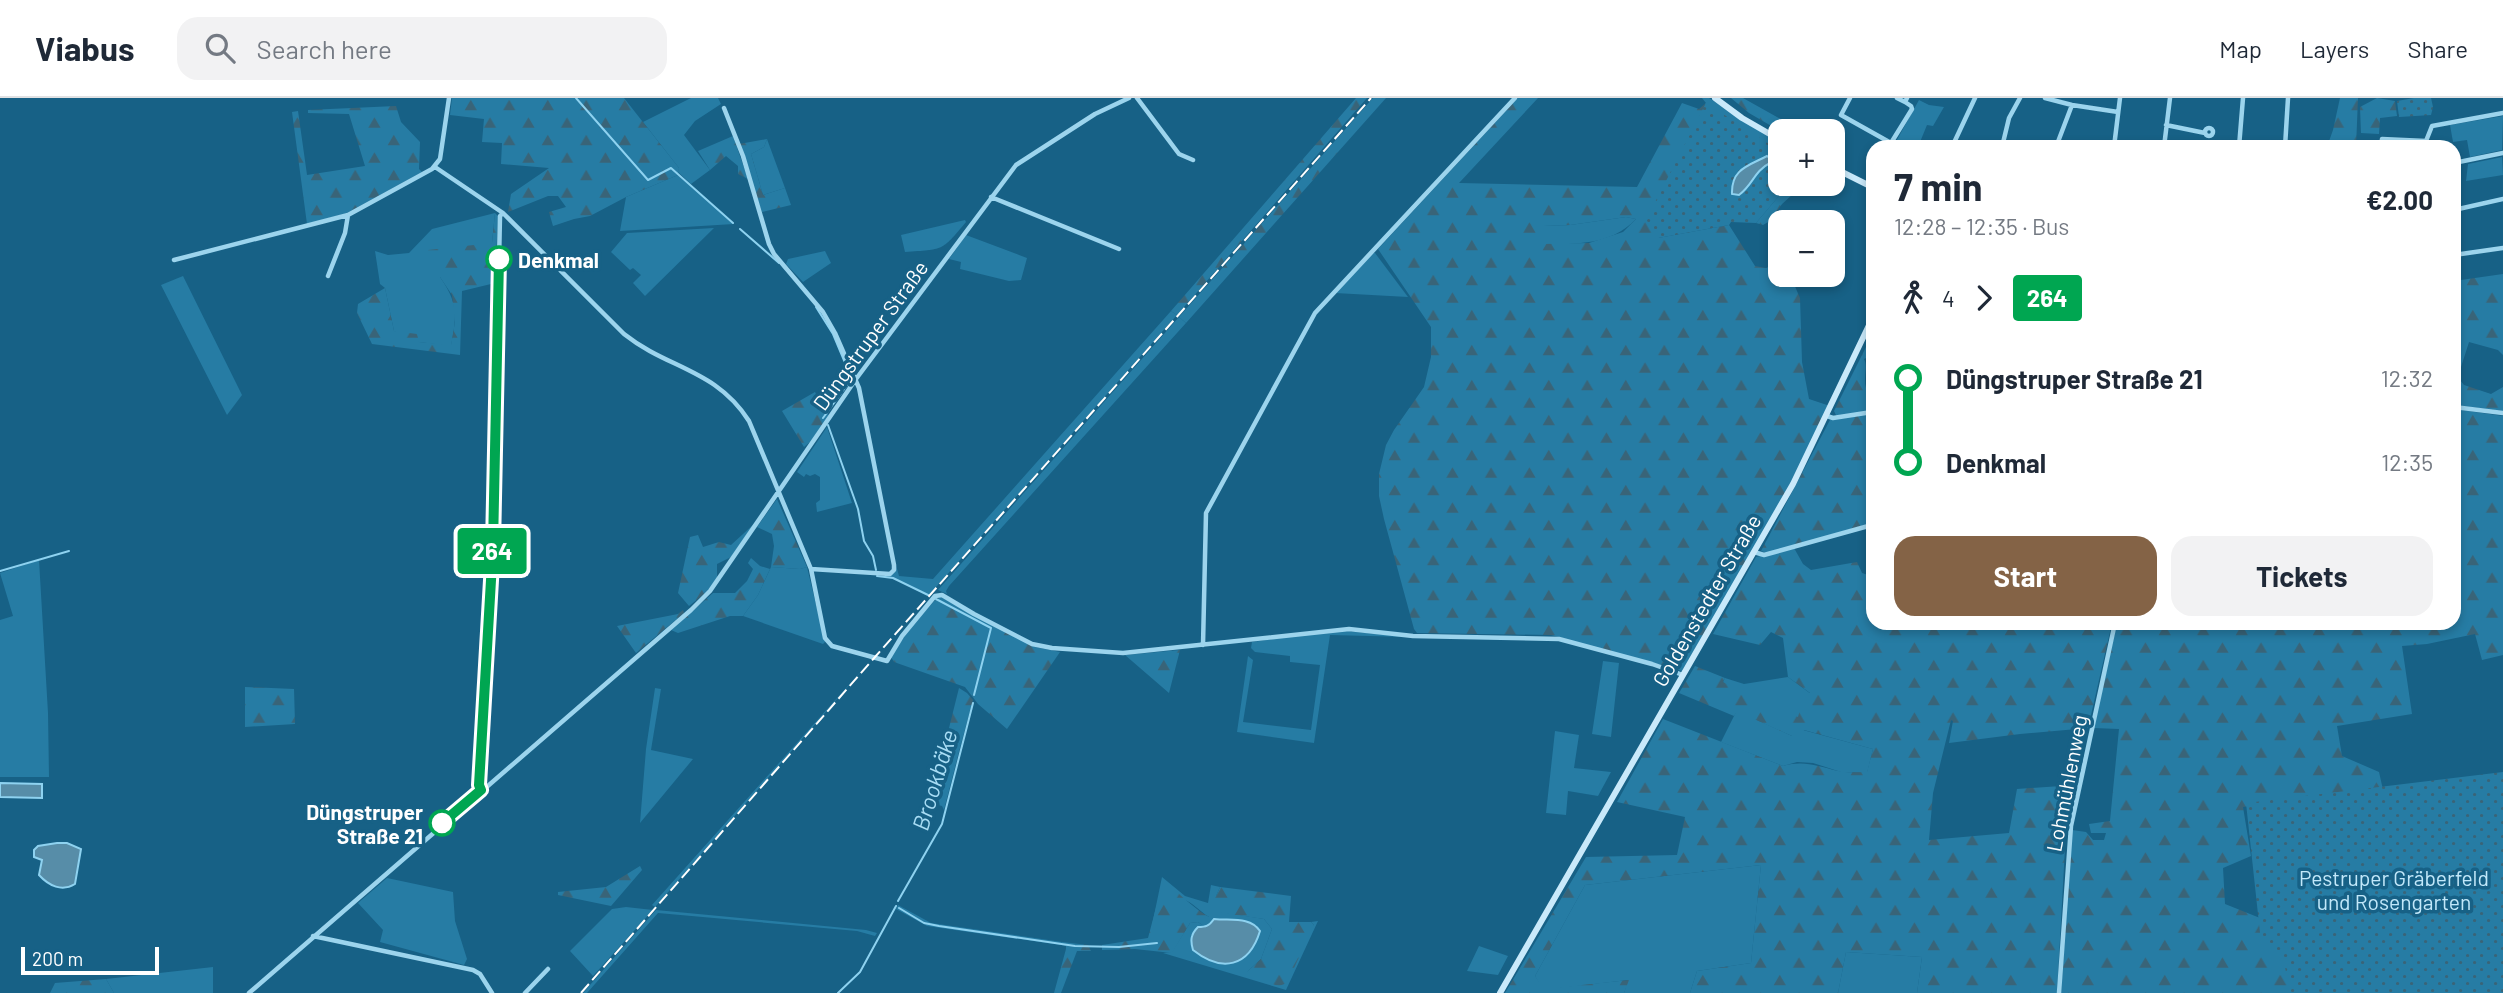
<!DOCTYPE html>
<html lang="en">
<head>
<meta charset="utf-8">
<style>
  :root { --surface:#fff; --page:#f2f2f3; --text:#1f2937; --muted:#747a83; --line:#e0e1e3; --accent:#846346 }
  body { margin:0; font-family:Barlow,sans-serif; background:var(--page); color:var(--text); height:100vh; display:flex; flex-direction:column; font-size:26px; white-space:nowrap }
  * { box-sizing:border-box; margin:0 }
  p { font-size:23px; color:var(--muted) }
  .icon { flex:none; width:38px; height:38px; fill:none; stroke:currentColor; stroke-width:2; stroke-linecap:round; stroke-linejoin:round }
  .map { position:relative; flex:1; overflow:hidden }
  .sheet { position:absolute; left:1866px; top:42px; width:595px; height:490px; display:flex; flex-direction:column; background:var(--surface); border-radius:21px; box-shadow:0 4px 10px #0003 }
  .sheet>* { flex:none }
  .badge { padding:0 14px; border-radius:5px; font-size:24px; line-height:46px }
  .buttons { position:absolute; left:1768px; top:21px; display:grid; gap:14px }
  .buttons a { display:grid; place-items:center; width:77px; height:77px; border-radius:14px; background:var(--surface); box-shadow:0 4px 10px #0003; font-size:35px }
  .scale { position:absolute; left:21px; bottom:18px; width:138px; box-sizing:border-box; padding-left:7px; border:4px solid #fff; border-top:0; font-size:19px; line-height:24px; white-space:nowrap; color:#fff; -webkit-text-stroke:5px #176186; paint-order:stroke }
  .map>.badge { position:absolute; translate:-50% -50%; box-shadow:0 0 0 4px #fff }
  .legs { display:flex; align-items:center; gap:10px; height:77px; padding:0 28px; font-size:23px }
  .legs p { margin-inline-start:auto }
  .summary { display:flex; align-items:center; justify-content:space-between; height:119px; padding:0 28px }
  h1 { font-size:38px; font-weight:700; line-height:52px }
  .action { display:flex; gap:14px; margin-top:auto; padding:14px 28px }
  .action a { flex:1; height:80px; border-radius:21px; background:var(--accent); color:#fff; font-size:28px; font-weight:700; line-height:80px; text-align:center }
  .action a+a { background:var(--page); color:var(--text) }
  ul { padding:0 28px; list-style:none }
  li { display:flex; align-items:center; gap:24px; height:84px; font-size:26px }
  li i { display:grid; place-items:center; width:10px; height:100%; margin:0 9px; background:currentColor }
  li i::after { content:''; width:18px; height:18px; margin:-9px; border:5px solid; border-radius:50%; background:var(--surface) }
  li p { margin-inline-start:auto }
  li:first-child i { background:linear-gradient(#0000 50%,currentColor 0) }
  li:last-child i { background:linear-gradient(currentColor 50%,#0000 0) }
  header { display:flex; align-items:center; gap:42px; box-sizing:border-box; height:98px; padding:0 35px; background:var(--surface); border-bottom:2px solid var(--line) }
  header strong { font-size:33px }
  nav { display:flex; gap:38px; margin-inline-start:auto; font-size:24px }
  .search { width:490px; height:63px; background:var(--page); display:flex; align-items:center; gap:18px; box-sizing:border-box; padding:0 24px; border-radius:21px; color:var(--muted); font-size:26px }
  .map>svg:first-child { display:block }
  .green { fill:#267ca4; fill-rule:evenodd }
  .forest { fill:url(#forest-firs); fill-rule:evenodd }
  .park { fill:url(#park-dots) }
  .water { fill:#578da8; stroke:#8ed2f0; stroke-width:2 }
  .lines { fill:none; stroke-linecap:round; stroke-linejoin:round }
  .stream { stroke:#8ed2f0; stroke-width:2 }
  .minor { stroke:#9cd4ed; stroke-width:4.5 }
  .secondary { stroke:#c9e9fa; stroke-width:6 }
  .rail { stroke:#fff; stroke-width:2; stroke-dasharray:12 5; stroke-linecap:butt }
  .line-1-casing { stroke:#fff; stroke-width:16 }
  .line-1 { stroke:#00a651; stroke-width:10 }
  .stop-1-dot { fill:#fff; stroke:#00a651; stroke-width:3.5 }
  .labels { text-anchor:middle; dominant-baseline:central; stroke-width:7; stroke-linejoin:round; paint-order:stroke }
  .stop-label { font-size:21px; font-weight:bold; fill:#fff; stroke:#176186; text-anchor:start }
  .street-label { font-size:21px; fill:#fff; stroke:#176186 }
  .park-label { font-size:21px; fill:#c2e8fa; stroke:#176186 }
  .water-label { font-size:23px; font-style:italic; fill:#a8ddf5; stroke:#176186 }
</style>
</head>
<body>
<header>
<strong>Viabus</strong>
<div class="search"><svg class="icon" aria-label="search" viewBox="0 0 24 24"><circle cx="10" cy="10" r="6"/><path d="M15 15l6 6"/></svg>Search here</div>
<nav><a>Map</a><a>Layers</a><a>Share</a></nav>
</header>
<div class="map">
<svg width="2503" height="895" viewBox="0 0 2503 895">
  <defs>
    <pattern id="forest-firs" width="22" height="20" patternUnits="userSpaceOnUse" patternTransform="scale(1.75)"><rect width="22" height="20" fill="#267ca4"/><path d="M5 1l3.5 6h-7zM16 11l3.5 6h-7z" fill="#396478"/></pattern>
    <pattern id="park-dots" width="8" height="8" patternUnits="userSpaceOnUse" patternTransform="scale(1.75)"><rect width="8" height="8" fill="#267ca4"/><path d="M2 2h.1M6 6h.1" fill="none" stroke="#396478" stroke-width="1.8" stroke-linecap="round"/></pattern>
  </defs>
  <rect width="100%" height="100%" fill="#176186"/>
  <path class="green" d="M691,0H718L721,6L695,23L684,37L710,72L691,86L678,74L679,70L643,24Z
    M1919,2L1929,7L1944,9L1933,28L1927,27L1918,49H1893Z
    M2503,18L2502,52L2470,59L2467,42L2453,44L2450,27Z
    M767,41L785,90L763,97L751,56L764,49Z
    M2502,59L2503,77L2466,83L2468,66Z
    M678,77L734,126L620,133L626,99Z
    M495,115L492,145L440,179C458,205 457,217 451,248L419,244L394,233L385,190L380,186L375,153L388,157L409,155L432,131Z
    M1626,119L1636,121C1610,148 1578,145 1543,147V128L1570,127Z
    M965,122L966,124C941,154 944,151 905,154L901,137Z
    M714,130L645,198L633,185L641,177L633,170L630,172L611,154L627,135Z
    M966,137L1027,160L1021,182L1009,183L960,171L961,164L949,161Z
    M825,153L831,165L803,184L786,166L788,161Z
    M1373,155H1375L1408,199L1335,195Z
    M183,178L242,297L227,317L161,187Z
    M1171,213L1177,217L929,497L893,480L878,478H889L896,467L899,478L933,481Z
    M1179,219L1186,225L949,488L946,493L947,496L938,492Z
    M827,329L852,405L817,414L816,405L820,402V379L815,376L810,378L806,376L804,379L797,374Z
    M39,462L48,615L49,679H0V522L13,518L0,475Z
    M771,469L800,471L807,469L825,544L823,546L743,518L758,497Z
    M1331,533H1346L1409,539L1330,537L1314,645L1237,634L1248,558L1253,562L1243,624L1311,632L1320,567L1290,564V558L1255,554L1251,550L1252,544Z
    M872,561L655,809L652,807Z
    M1603,563L1619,565L1611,639L1592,636Z
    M1788,579L1811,596L1798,620L1755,621L1792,638L1803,632L1873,651L1867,675L1841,674L1813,665L1797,664L1783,668L1721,644L1736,614L1723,584L1725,580L1744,586Z
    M655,590L661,591L651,652L693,661L640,725L646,651Z
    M1555,633L1579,637L1574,670L1611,674L1598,698L1568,693L1566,717L1546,715Z
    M947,638L961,646L944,712L942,708L930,705Z
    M1761,767L1751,865L1697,873L1690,895H1624L1628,882L1543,892L1535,878L1585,787Z
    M1162,779L1185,798L1208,805L1211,787L1220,789L1216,798L1221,814L1264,821L1272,831L1261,861L1247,874L1314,827L1311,824L1318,823L1286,892L1163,855L1172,854L1190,825L1198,824L1204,828L1209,825V819C1199,813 1193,804 1182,801L1151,832ZM1226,821L1244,822L1257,828L1251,853C1219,874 1218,869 1191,845V838L1198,829H1205Z
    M387,780L453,794L455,823L467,861L464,867L380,844L383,832L358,805Z
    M898,807L931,825L1062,844L1061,847L927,828L896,811Z
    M626,809L653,812L593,878L570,853L612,811Z
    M656,812L866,832L877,835L875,838L857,833L658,815L587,895H583Z
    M1479,848L1508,858L1498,877L1467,873Z
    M1846,854L1922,859L1917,895H1838Z
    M213,869V895H114L106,881Z"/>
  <path class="forest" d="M452,0H624L679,70L678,77L626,99L590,118L574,121L553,128L549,114L566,109L558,98H548L508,114L511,96L549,70L501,66L502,45L482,44L484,21L450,17Z
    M1356,0H1367L1177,217L1171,213Z
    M1373,0H1386L1186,225L1179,219Z
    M1518,0H1538L1459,85L1637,89L1682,5L1699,11L1706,5L1702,0H1709L1780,45V53L1768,47L1658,140L1729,127L1755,168L1766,170L1780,165V177H1790L1800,200L1802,264L1809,301L1830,308L1792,385L1682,573L1551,537L1417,535L1414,531L1384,421L1379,398V376L1386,347L1394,332L1424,289L1431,259V229L1378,151ZM1626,119L1636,121L1623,134L1589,145L1543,146V128L1570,127Z
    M1731,0H1743L1802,33H1780L1749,15Z
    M2340,0H2358L2356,49H2327L2333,32Z
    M2377,0L2395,3L2397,18L2380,20L2379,36L2361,35L2360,9Z
    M396,8L401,24L420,44L419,71L422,74L347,115L307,126L292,14L298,13L307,77L365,68L349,16L308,15V12Z
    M733,38L748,81L738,76V68L726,58L710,72L698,53Z
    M767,41L764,49L751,56L763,97L785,90L791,107L762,114L739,46Z
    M1789,86H1804L1782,106L1770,123L1763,127L1756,125Z
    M495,115L498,118L495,185L462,193L460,257L372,246L357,215L358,206L385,190L394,233L417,236L419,244L451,247L455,224L452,197L440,179L428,152L492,145Z
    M2503,176V257L2498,252L2469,244L2461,269L2455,272L2454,276V183Z
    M1868,245L1872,251L1868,259L1864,261C1868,268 1863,280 1866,290L1872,293V313L1837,319L1834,313Z
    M2456,277L2464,287L2491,296L2503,289V313L2455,307L2454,283Z
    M815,294L825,314L829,317L810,344L804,349L782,313Z
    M2454,311L2503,318V557L2482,562L2475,536L2427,546L2402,548L2412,616L2337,628L2342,658L2379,674L2383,692L2243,709L2251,758L2223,770L2225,806L2260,820L2291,866L2296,895H2061L2072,732L2086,734L2093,742H2104L2106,735H2091L2089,726L2110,723L2119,631L2094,630L2117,525H2454Z
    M1872,315V425L1767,455L1761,453L1830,322Z
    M777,401L807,469L800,471L771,469L774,448L772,436L757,429Z
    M754,426L731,459L717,466V482L709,492L689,508L678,495L690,439L698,437L703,449L719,444L731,447Z
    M1794,450L1803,466L1811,472L1857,464L1862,475L1868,477L1872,473V525H2112L2088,630L2020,636L1949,645L1953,623L1951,622L1933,695L1929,742L2009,735L2017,691L2076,687L2066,732L2057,895H1917L1922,859L1846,854L1838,895H1690L1697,873L1751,865L1761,767L1585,787L1535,878L1544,891L1629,882L1624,895H1505L1586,759L1677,757L1685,719L1617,704L1663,621L1783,668C1804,662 1817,668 1838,673C1847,675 1857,674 1867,674L1873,651L1804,632L1795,645L1792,638L1754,621L1759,603L1798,619L1804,596L1810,595L1788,579L1783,540L1771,534L1760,547L1713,536L1756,459Z
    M751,460L760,468L770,471L758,497L743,518H730L678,535L671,532L713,495H735L747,483L753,471L748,465Z
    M941,499L1035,549L1060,554L1007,631L978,606L965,589L894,564L891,559L909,531L937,500Z
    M683,512L684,515L636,555L617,528L678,516Z
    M1180,552L1169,595L1125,557Z
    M1695,568L1725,580L1723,584L1756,601L1749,619L1736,615L1734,618L1679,595Z
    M245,589L294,591L295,626L245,629Z
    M959,590L967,595L973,602L961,646L947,638Z
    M640,768L642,772L611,808L558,797V794L606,789Z
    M1166,783C1178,796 1194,810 1209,819V826L1204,828L1198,824L1190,825L1172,855L1135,851L1102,852V847L1148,840L1162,787Z
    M1220,789L1291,798L1289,824H1311L1314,827L1287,885L1279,888L1272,886L1268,881L1262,882L1246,879L1247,874L1261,861L1272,831L1264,821L1209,813L1212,800L1216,798Z
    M1062,844L1088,847L1091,853H1077L1061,895H1054L1066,851V848L1061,847Z
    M106,881L114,895H50L55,885Z"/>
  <path class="park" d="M2414,0H2431L2433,9L2431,17L2399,19L2397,3Z
    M1706,5L1780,53V86H1789L1756,125L1731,124L1729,127L1658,140L1647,123L1648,118Z
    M2503,674V895H2290L2284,864L2261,844L2246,705Z"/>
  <path class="water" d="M1767,58L1771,61L1770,65C1754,73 1753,87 1739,97L1732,96C1731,71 1748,68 1767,58Z
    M0,685L42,686V700L0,699Z
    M57,745H67L81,751L75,786C62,794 49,788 39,777L42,762L34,759V752L38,748Z
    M1214,821C1230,823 1250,818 1260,833C1249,869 1222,875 1193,852C1190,842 1191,836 1198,829C1206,829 1209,828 1214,821Z"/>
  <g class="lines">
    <path class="stream" d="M576,0L648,82L671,70L733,125
      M740,131L779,165
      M816,209L833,236L851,279L850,283L823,320
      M828,327L858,411L864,443L873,458L876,472
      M0,473L69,453
      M877,478L893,480L928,497
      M936,501L991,530L974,597
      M898,803L942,726L973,605
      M899,810L924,825L939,828L1075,848L1119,849L1157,845
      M838,895L860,874L896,808"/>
    <path class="minor" d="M1137,0L1179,56L1193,62
      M1850,0L1841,17L1891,45L1912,11L1911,8L1905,4
      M1897,0L1905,4L1907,0
      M2045,0L2072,7L2118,14
      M724,10L743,58L769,146L774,156L823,214L835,235L859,290L894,467V472L890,476L811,471
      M2166,27L2205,35
      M2205 34a4 4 0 1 1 8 0a4 4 0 1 1-8 0Z
      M2426,43L2432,28L2503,15
      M1952,49L1975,0
      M2002,49L2009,20L2020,0
      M2056,49L2072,7
      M2114,49L2120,0
      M2164,49L2170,0
      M2239,49L2243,0
      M2285,49L2288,0
      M2381,49L2382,41L2426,43V49
      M2454,65L2503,55
      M435,69L503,115L624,236C668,271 716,271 749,323L811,471L825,540L832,548L887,563L902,538L935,498L942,497L974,516L1032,546L1052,550L1123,555L1349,531L1413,538L1559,541L1652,566L1683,577
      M991,99L1119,151
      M2454,112L2503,101
      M2454,157L2503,150
      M174,162L348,117L432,71L440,61L449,0
      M328,178L345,135L348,117
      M2454,309L2503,315
      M1827,318L1833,320L1872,314
      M1754,454L1764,457L1872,427
      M1203,547L1206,415L1315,215L1515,0
      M481,692L479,687L493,448L500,118L503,115
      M313,838L473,872L480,876L492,895
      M249,895L691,512L710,493L856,281L1016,67L1095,16L1129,0
      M525,895L548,871
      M2059,895L2071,728L2115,525"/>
    <path class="secondary" d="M1715,0L1742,20L1780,42
      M1832,69L1872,89
      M1500,895L1793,386L1872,221"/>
    <path class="rail" d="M581,895L875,559L1371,0"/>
  </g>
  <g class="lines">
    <defs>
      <path id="line-1" d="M442,725L481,692L479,687L493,448L499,161"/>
    </defs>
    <use href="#line-1" class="line-1-casing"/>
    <use href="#line-1" class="line-1"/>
  </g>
  <g class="stop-1-dot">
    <circle cx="499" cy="161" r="12"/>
    <circle cx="442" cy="725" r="12"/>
  </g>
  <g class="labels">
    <g class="stop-label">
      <text x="518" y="161">Denkmal</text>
      <text x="423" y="713" text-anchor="end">Düngstruper<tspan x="423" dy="24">Straße 21</tspan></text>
    </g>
    <g class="street-label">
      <text transform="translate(870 237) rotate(-54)">Düngstruper Straße</text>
      <text transform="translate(1706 502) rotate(-60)">Goldenstedter Straße</text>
      <text transform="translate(2066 685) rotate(-79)">Lohmühlenweg</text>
    </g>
    <g class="park-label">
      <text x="2394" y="779">Pestruper Gräberfeld<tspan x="2394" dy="24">und Rosengarten</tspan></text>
    </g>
    <g class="water-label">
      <text transform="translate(934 682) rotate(-73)">Brookbäke</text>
    </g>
  </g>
</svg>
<div class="buttons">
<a>+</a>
<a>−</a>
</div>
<div class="scale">200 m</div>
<b class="badge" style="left:492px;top:453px;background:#00a651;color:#fff">264</b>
<section class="sheet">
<div class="summary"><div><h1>7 min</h1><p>12:28 – 12:35 · Bus</p></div><b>€2.00</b></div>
<div class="legs"><svg class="icon" aria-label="walk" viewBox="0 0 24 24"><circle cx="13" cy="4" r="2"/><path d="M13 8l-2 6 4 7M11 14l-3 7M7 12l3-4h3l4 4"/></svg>4<svg class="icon" aria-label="forward" viewBox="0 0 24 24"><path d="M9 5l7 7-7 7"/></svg><b class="badge" style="background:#00a651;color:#fff">264</b></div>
<ul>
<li><i style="color:#00a651"></i><b>Düngstruper Straße 21</b><p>12:32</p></li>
<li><i style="color:#00a651"></i><b>Denkmal</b><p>12:35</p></li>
</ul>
<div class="action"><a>Start</a><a>Tickets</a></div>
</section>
</div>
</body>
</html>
